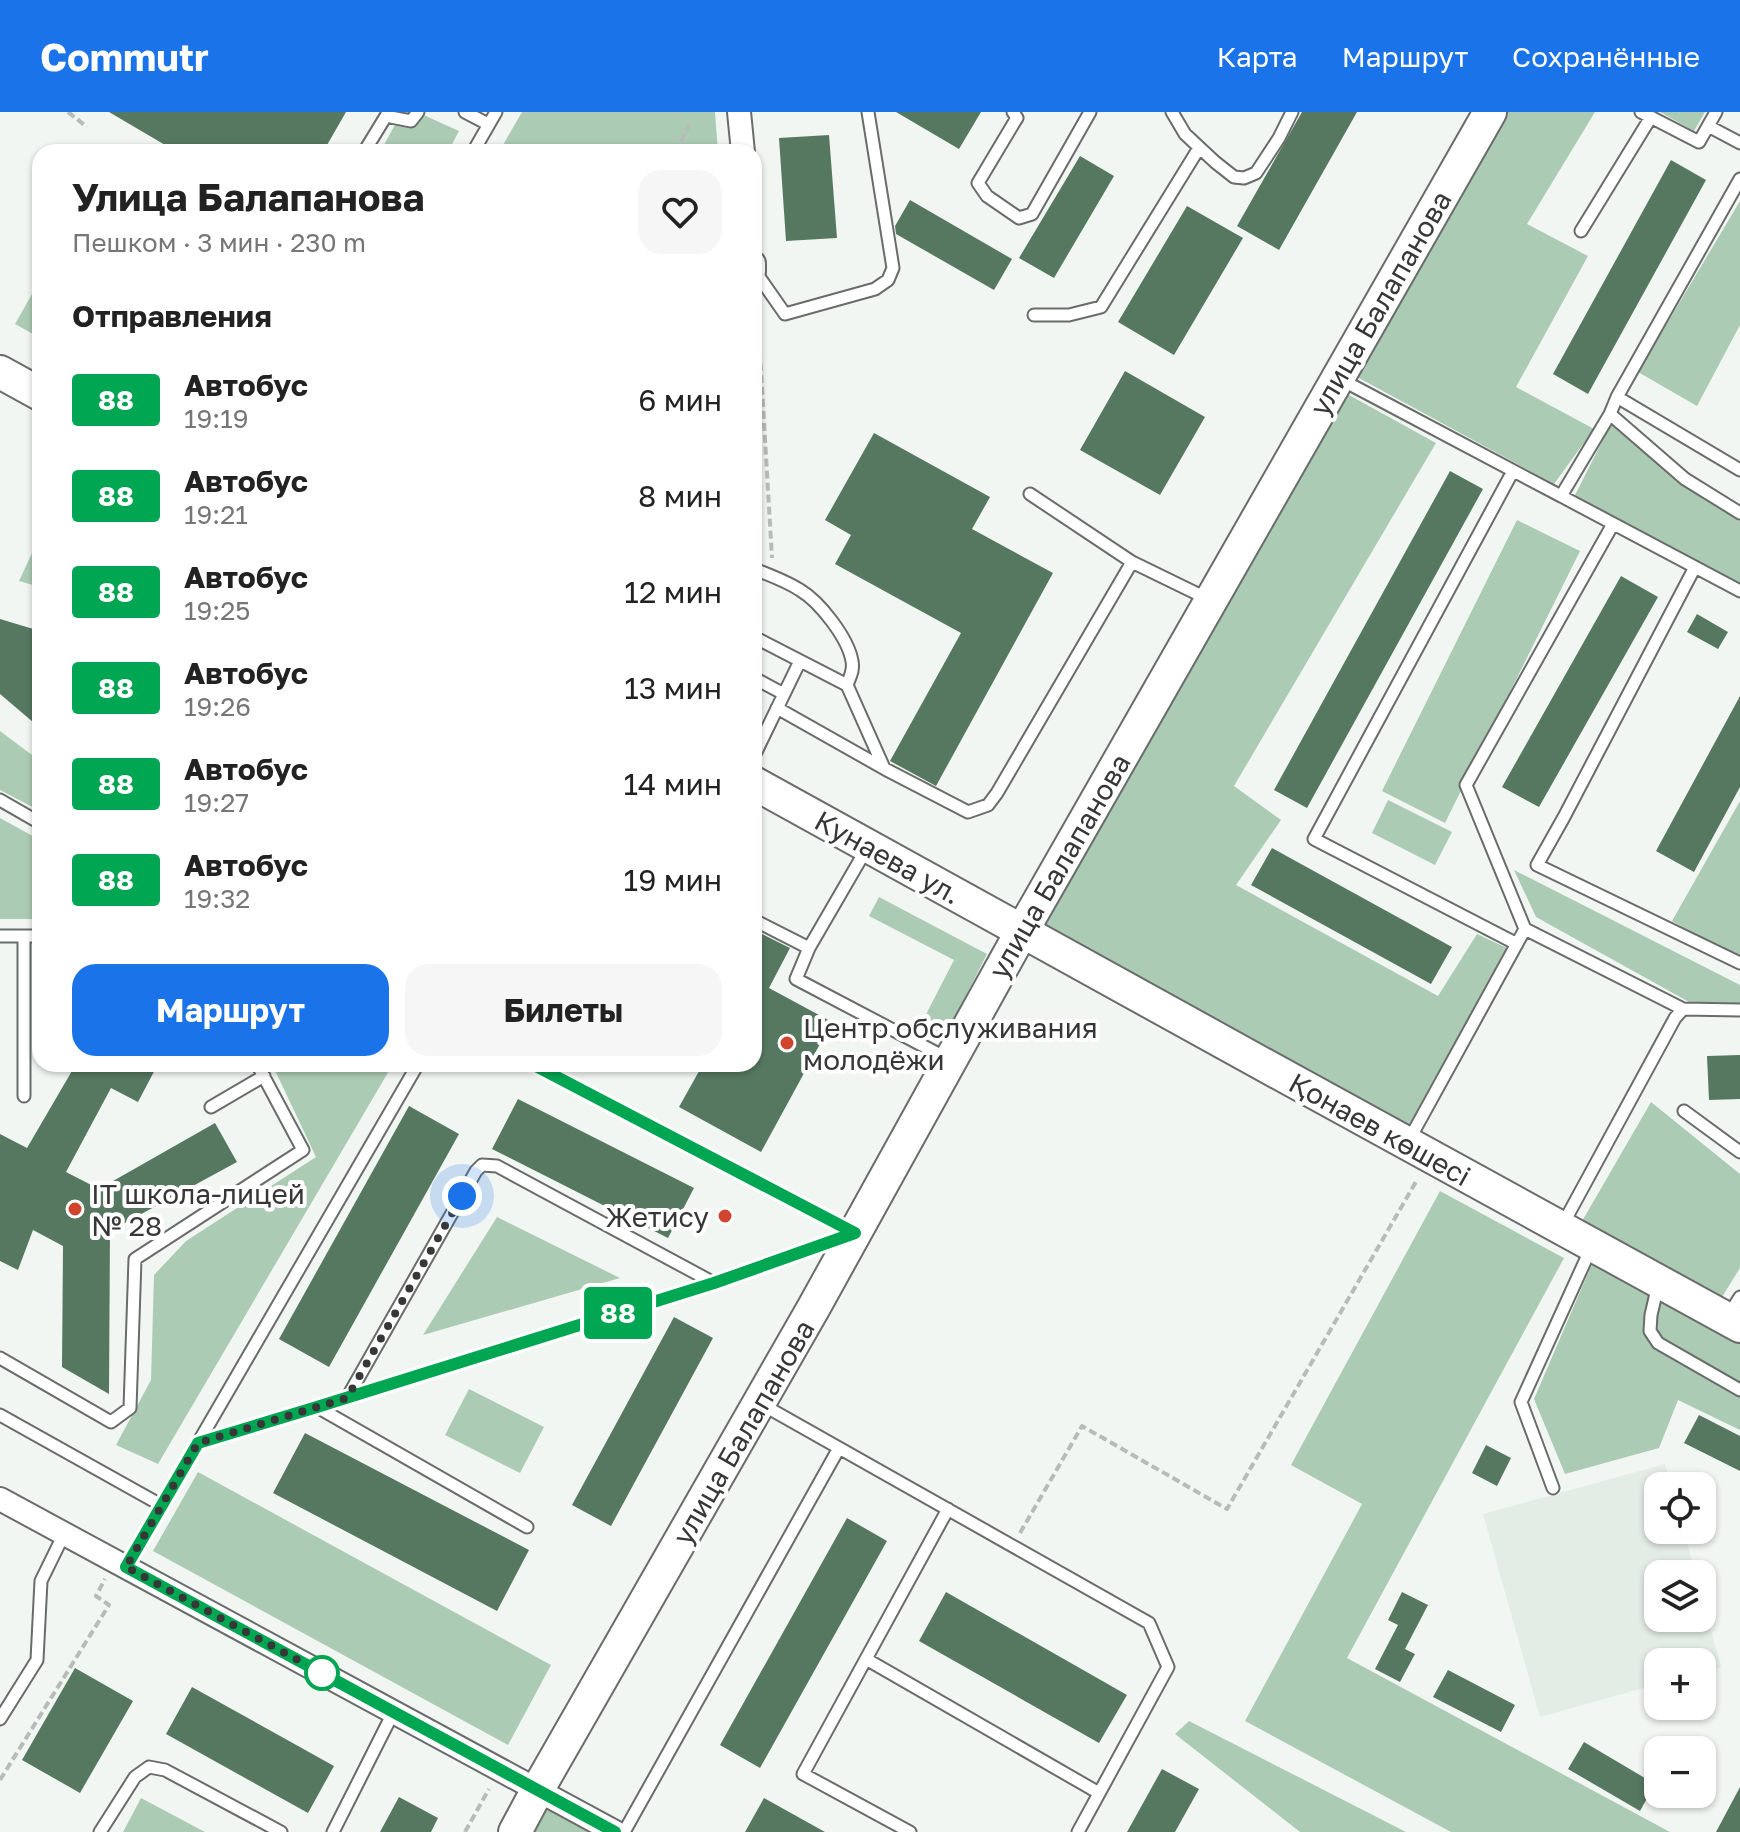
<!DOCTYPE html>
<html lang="ru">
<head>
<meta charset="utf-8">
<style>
  :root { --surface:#fff; --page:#f6f6f6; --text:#222; --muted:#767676; --accent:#1a73e8 }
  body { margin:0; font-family:"Golos Text",sans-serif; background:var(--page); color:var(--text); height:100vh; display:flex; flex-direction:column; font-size:30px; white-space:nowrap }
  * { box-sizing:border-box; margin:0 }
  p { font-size:26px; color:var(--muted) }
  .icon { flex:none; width:44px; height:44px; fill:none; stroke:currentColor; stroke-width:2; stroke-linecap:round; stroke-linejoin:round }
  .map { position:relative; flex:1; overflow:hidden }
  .drawer { position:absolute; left:32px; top:32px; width:730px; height:928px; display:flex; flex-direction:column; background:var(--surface); border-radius:24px; box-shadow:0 2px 6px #0004 }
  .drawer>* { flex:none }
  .badge { padding:0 16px; border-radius:6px; font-size:28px; line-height:52px }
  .tools { position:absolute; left:1644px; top:1360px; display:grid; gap:16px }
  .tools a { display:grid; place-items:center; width:72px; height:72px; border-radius:16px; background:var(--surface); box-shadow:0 2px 6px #0004; font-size:40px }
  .you { position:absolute; width:40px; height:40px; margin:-20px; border:6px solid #fff; border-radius:50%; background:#1a73e8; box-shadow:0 0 0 12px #1a73e833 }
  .map>.badge { position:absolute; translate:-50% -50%; box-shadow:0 0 0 4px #fff }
  h2 { padding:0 40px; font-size:30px; line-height:72px }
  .round { display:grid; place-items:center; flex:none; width:84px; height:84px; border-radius:24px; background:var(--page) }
  .head { display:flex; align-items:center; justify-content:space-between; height:136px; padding:0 40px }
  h1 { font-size:38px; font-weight:700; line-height:60px }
  .button { display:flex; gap:16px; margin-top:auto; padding:16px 40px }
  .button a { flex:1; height:92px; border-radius:24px; background:var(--accent); color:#fff; font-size:32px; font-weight:700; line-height:92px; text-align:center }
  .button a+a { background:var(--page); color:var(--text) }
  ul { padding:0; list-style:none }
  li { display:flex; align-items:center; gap:24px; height:96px; padding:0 40px }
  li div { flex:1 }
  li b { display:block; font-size:30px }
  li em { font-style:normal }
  li .badge { min-width:88px; font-weight:700; text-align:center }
  header { display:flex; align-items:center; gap:48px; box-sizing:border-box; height:112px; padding:0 40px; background:var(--accent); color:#fff }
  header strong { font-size:38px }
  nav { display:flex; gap:44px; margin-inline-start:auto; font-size:28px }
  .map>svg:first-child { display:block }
  .built { fill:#e3ede5 }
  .green { fill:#accbb4 }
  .building { fill:#567860 }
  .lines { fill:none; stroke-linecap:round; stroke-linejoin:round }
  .lane-casing { stroke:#696c6a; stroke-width:15 }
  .street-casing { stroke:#696c6a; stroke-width:26 }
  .secondary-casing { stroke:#696c6a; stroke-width:36 }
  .path { stroke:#b8bcb9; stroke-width:4; stroke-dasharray:8 4; stroke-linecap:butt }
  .lane { stroke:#fff; stroke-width:11 }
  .street { stroke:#fff; stroke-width:22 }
  .secondary { stroke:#fff; stroke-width:32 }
  .line-casing { stroke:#fff; stroke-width:18 }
  .line { stroke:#00a651; stroke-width:12 }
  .walk { stroke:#363736; stroke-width:8; stroke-dasharray:0 14.4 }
  .poi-dot { fill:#d0452b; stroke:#fff; stroke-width:3 }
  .stop-dot { fill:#fff; stroke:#00a651; stroke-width:4 }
  .labels { text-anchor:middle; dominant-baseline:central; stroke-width:8; stroke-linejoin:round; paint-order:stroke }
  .street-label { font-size:28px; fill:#363736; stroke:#fff }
  .poi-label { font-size:28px; fill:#363736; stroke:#fff; text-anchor:start }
</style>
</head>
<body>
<header>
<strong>Commutr</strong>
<nav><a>Карта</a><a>Маршрут</a><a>Сохранённые</a></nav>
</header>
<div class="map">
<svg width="1740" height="1720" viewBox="0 0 1740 1720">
  <rect width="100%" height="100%" fill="#f2f6f3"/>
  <path class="built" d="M1665,1352L1671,1374H1658V1418H1683L1696,1462H1658V1506H1702V1485L1721,1555L1702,1560V1550H1658V1572L1540,1605L1483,1402Z"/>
  <path class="green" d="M402,0H417L459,19L448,40H380Z
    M522,0H715L718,40H499Z
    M1499,0H1595L1527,112L1588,144L1516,275L1594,317L1554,372L1346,259Z
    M1660,0H1705L1694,19Z
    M1740,89V213L1697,294L1638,260Z
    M40,168V226L15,212Z
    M1340,278L1436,331L1234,674L1281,708L1236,773L1438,884L1477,822L1507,836L1406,1024L1031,814Z
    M1613,308L1676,367L1740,408V472L1574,385Z
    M1517,408L1580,439L1445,711L1382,679Z
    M40,424V475L19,469Z
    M0,619L40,649V699L0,678Z
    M1388,688L1452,720L1435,753L1372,721Z
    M1740,689V847L1672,809Z
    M0,706L40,728V807H0Z
    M1514,758L1740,873V892L1689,890L1536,805Z
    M879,785L987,842L943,929L919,916L954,848L869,804Z
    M272,952H393L158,1352L116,1333L151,1268L154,1163L186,1129L316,1045Z
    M1651,990L1740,1062V1156L1719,1190L1581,1111Z
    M1440,1079L1564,1146L1347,1546L1670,1720H1451L1245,1609L1362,1392L1291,1353Z
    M497,1105L620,1166L423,1223Z
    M1595,1145L1740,1224V1318L1678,1288L1659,1336L1565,1362L1534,1287Z
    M469,1277L544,1315L520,1361L445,1323Z
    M198,1360L551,1553L508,1633L153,1439Z
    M1189,1609L1406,1720H1300L1175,1622Z
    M141,1686L205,1720H123Z
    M545,1695L592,1720H531Z"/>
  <path class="building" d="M109,0H346L323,40H177Z
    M896,0H981L959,37Z
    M1302,0H1357L1279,138L1237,114Z
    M829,23L837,126L786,129L779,26Z
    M1080,44L1114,64L1054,166L1019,146Z
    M1671,48L1706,68L1588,282L1553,262Z
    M910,88L1012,147L994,178L896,122L895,114Z
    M1187,94L1243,126L1174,243L1118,210Z
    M1125,259L1205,305L1160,383L1080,338Z
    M874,321L990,385L972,417L1053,461L936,674L890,649L961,521L835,452L851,423L825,408Z
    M1450,359L1483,377L1307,696L1274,678Z
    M1621,464L1658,485L1539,695L1502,675Z
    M1697,502L1728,520L1718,537L1687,520Z
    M0,507L40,519V616L0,582Z
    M1740,584V675L1694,760L1656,739Z
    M1272,736L1452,835L1431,872L1251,773Z
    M754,818L790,836L769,876L832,910L761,1040L679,995L703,952H754Z
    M1740,943V987L1709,988L1707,944Z
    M76,952H158L138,990L111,976L66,1060L99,1077L215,1011L237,1050L110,1119L109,1282L62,1255L63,1134L33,1118L18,1158L0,1149V1022L27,1036Z
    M518,987L694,1076L668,1126L492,1037Z
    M409,994L459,1022L329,1255L279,1227Z
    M674,1205L713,1226L611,1414L572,1393Z
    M1699,1303L1740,1324V1359L1684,1331Z
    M305,1321L529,1438L497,1499L273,1381Z
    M1486,1333L1511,1346L1497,1374L1472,1361Z
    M847,1406L887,1429L760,1656L720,1633Z
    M946,1480L1127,1583L1099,1631L919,1529Z
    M1402,1480L1428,1493L1405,1537L1415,1542L1400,1570L1375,1557L1398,1513L1388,1508Z
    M75,1556L133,1589L80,1681L22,1648Z
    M1448,1558L1515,1593L1501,1620L1433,1585Z
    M192,1575L334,1654L308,1701L166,1622Z
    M1584,1630L1655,1672L1640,1699L1568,1657Z
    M1162,1657L1199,1677L1175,1720H1127Z
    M1740,1675V1720H1716Z
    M399,1685L438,1706L431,1720H380Z
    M764,1686L825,1720H745Z"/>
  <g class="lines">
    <defs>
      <path id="lane" d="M465,0L488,12
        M1013,0L1017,6L1015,9L978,71L987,84L1019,106L1032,102L1090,0
        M1172,0L1185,22L1215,50L1234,65L1244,66L1256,61L1279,26L1292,0
        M1641,0L1699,30L1716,0
        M1708,14L1740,31
        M364,40L386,4L411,9L418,0
        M473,40L496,0
        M1581,119L1651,5
        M755,159L785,202L875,177L888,168L893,156L868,0
        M1034,203H1069L1101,195L1199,36
        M1340,267L1561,384L1610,302L1617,285L1740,67
        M1617,285L1740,358
        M1610,302L1685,367L1740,401
        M1513,359L1314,727L1517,832
        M1030,382L1132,450L1210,488
        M1561,384L1740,479
        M1695,455L1564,705L1537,753L1740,851
        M754,457C770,463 786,469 800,478C820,490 848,526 852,549C854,558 850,565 847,573
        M754,525L847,573L884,656
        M754,566L784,582
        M777,596L885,657L968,700L988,693L997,681L1132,450
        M754,644L800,549
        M0,688L40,711
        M867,736L809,836L796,867L950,948
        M754,808L809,836
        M1525,817L1466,673L1613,412
        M0,824H40
        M24,824V984
        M532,952L854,1121
        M211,995L264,964
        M1684,999L1740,1040
        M1409,1028L1525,817L1683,897
        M1563,1112L1675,906L1683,897L1740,898
        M1658,1173L1651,1203L1650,1219L1658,1231L1740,1278
        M1728,1204L1740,1185
        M0,1246L111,1310L130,1296L135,1147L303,1038L257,952
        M347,1286L476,1059L482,1053L497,1054L714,1171
        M763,1293L1149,1511L1168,1555L1078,1720
        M317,1295L527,1415
        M0,1303L161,1393
        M198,1331L714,1171L847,1124
        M1553,1376L1521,1290L1592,1134
        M126,1455L418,952
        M866,1547L1099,1681
        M0,1607L37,1548L41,1469L64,1422
        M100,1720L135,1665L149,1655L165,1658L281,1720
        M333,1720L394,1599
        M624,1720L839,1336
        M910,1720L803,1662L948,1397"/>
      <path id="street" d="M739,0L743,40
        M754,151V160
        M0,1387L615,1720"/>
      <path id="secondary" d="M0,260L40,282
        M754,671C1082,854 1411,1033 1740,1214
        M515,1720L538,1677L814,1195L1022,819L1490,0"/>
    </defs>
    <use href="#lane" class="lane-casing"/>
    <use href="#street" class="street-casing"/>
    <use href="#secondary" class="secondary-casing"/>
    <path class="path" d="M68,0L87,15
      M675,40L692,8
      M757,191L772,446
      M1020,1421L1082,1314L1227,1397L1417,1068
      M0,1668L109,1493L96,1484L105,1467
      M465,1720L489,1677"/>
    <use href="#lane" class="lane"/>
    <use href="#street" class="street"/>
    <use href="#secondary" class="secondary"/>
  </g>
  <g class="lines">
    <defs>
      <path id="line" d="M532,952L855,1121L714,1171L317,1295L198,1331L126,1455L615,1720"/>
    </defs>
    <use href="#line" class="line-casing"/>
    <use href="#line" class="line"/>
    <path class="walk" d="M322,1561L126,1455L198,1331L347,1286L462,1084"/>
  </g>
  <g class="poi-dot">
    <circle cx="787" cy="931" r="8"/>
    <circle cx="75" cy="1097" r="8"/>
    <circle cx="725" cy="1104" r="8"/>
  </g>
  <circle class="stop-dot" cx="322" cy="1561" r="16"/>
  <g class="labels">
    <g class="street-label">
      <text transform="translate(1380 191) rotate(-60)">улица Балапанова</text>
      <text transform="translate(888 745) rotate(29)">Кунаева ул.</text>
      <text transform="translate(1059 754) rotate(-60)">улица Балапанова</text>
      <text transform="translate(1380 1017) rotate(29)">Қонаев көшесі</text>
      <text transform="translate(743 1320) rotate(-60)">улица Балапанова</text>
    </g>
    <g class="poi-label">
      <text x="803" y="915">Центр обслуживания<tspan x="803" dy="32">молодёжи</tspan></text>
      <text x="91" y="1081">IT школа-лицей<tspan x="91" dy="32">№ 28</tspan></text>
      <text x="709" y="1104" text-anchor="end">Жетису</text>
    </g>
  </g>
</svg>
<div class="tools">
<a><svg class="icon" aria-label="locate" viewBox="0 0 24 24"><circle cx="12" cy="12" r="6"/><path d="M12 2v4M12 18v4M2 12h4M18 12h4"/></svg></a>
<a><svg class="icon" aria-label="layers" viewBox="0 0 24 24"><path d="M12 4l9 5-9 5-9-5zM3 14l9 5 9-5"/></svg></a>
<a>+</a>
<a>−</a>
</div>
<div class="you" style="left:462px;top:1084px"></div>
<b class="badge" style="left:618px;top:1201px;background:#00a651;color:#fff">88</b>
<section class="drawer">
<div class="head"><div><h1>Улица Балапанова</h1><p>Пешком · 3 мин · 230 m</p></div><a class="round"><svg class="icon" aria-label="heart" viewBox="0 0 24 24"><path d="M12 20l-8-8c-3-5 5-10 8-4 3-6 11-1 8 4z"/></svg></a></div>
<h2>Отправления</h2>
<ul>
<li><span class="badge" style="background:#00a651;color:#fff">88</span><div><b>Автобус</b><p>19:19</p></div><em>6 мин</em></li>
<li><span class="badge" style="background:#00a651;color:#fff">88</span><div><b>Автобус</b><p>19:21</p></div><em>8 мин</em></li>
<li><span class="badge" style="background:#00a651;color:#fff">88</span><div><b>Автобус</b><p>19:25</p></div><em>12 мин</em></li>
<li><span class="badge" style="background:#00a651;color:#fff">88</span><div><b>Автобус</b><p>19:26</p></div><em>13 мин</em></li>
<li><span class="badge" style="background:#00a651;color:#fff">88</span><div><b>Автобус</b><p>19:27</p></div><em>14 мин</em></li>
<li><span class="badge" style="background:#00a651;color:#fff">88</span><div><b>Автобус</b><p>19:32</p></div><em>19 мин</em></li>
</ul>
<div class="button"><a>Маршрут</a><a>Билеты</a></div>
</section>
</div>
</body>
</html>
